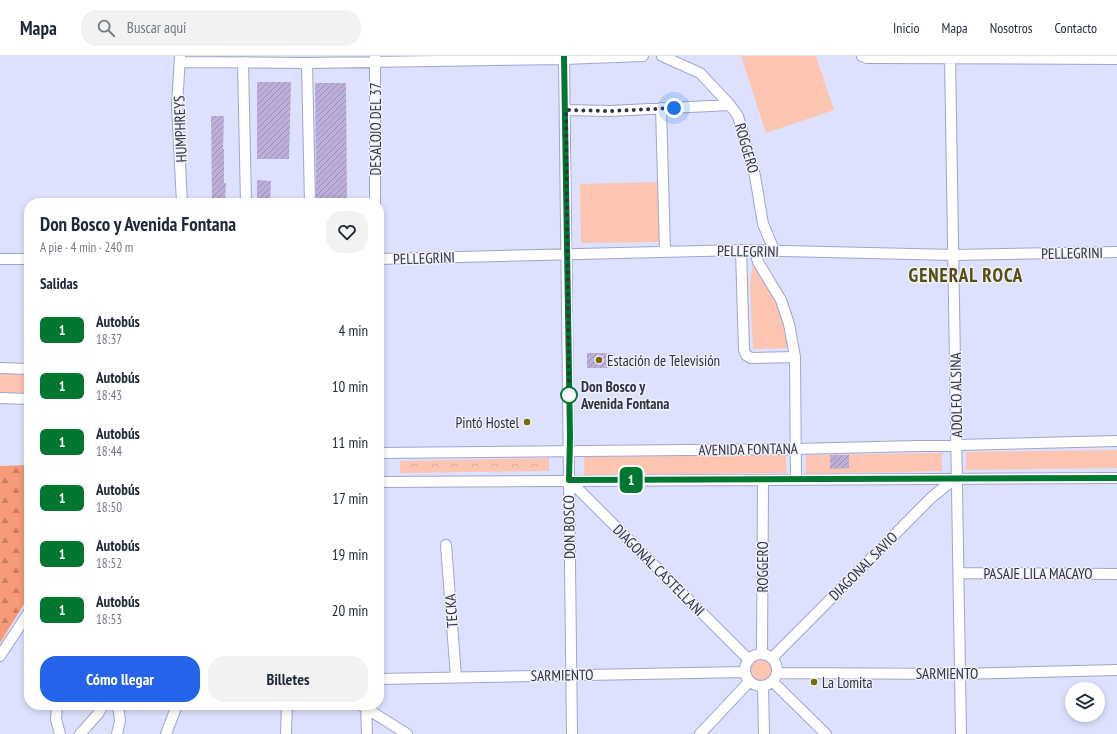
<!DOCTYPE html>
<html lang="es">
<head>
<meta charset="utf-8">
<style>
  :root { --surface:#fff; --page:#f2f2f3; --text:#1f2937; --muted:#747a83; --line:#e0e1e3; --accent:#2563eb }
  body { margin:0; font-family:"PT Sans Narrow",sans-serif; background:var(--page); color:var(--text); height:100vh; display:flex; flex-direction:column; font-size:15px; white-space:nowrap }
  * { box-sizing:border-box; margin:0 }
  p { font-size:13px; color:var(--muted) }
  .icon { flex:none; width:22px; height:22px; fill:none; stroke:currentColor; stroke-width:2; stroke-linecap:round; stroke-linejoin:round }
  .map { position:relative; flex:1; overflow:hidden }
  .sheet { position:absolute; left:24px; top:142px; width:360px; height:512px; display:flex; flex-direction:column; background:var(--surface); border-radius:16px; box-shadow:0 2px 6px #0003 }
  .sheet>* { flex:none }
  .badge { padding:0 8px; border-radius:6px; font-size:14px; line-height:26px }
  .controls { position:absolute; left:1065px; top:626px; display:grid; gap:8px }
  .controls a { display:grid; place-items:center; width:40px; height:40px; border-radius:50%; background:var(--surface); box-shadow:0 2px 6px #0003; font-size:20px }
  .you { position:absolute; width:20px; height:20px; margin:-10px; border:3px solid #fff; border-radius:50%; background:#1a73e8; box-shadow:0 0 0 6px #1a73e833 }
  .map>.badge { position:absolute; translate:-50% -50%; box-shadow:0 0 0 2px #fff }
  h2 { padding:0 16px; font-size:15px; line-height:36px }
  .round { display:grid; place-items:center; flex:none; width:42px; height:42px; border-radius:16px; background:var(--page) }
  .summary { display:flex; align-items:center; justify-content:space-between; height:68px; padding:0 16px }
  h1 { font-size:19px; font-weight:600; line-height:30px }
  .cta { display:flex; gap:8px; margin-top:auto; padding:8px 16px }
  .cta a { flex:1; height:46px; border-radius:16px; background:var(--accent); color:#fff; font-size:16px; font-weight:600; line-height:46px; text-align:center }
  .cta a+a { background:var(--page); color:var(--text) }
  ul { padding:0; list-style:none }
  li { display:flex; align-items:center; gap:12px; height:56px; padding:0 16px }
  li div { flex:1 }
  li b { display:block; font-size:15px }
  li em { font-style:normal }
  li .badge { min-width:44px; font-weight:700; text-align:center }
  header { display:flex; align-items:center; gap:24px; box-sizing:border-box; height:56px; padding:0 20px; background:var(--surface); border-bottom:1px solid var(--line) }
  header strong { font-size:19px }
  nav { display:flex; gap:22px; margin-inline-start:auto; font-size:14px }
  .search { width:280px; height:36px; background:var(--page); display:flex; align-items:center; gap:10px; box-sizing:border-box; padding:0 14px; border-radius:16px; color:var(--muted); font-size:15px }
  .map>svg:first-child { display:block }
  .grass { fill:#fcc5b1 }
  .forest { fill:url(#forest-firs) }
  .park { fill:url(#park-crowns) }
  .building { fill:url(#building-hatch) }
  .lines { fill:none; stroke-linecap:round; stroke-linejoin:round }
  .minor-casing { stroke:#a0a4d0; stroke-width:12 }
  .minor { stroke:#fff; stroke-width:10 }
  .line-casing { stroke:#fff; stroke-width:9 }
  .line { stroke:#007731; stroke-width:6 }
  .walk { stroke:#313244; stroke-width:4; stroke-dasharray:0 7.2 }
  .poi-dot { fill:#766a01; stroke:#eff0fa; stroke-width:1.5 }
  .stop-dot { fill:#fff; stroke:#007731; stroke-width:2 }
  .labels { text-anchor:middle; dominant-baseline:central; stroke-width:3; stroke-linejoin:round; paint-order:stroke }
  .street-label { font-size:15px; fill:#313244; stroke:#eff0fa }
  .poi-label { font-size:15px; fill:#313244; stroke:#eff0fa; text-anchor:start }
  .stop-label { font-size:15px; font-weight:bold; fill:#313244; stroke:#eff0fa; text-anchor:start }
  .district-label { font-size:19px; font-weight:bold; letter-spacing:1px; fill:#554d0d; stroke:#eff0fa }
</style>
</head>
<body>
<header>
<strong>Mapa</strong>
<div class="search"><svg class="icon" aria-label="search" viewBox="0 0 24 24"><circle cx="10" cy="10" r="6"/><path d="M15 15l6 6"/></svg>Buscar aquí</div>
<nav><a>Inicio</a><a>Mapa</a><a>Nosotros</a><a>Contacto</a></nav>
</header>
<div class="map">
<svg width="1117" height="678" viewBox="0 0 1117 678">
  <defs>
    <pattern id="forest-firs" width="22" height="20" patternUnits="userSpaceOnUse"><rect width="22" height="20" fill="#f69a78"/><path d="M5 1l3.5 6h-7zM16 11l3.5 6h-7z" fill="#c87e64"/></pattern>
    <pattern id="park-crowns" width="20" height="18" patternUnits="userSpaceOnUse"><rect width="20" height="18" fill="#fcc5b1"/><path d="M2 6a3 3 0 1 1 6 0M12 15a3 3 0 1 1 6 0" fill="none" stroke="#d8aa99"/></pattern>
    <pattern id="building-hatch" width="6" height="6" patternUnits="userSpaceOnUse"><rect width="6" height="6" fill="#bdaeda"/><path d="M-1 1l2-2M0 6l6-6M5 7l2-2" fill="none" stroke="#9a8eb2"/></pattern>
  </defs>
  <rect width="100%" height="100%" fill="#dee1fd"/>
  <path class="grass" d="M741,0H816L834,54L766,77Z
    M659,126L660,186L581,187L580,128Z
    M753,207L779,253L788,292L753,293L750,229Z
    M0,318H29V337L0,336Z
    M1117,394V412L966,414V396Z
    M942,397V415L806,418V399Z
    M786,399V417L584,419V401Z
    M751 615a11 11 0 1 1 22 0a11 11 0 1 1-22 0Z"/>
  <path class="forest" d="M29,409V540L0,587V410Z"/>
  <path class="park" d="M549,402V415L400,417V405Z"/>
  <path class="building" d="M257,26H291L289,103H257Z
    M315,27H346L347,147H316Z
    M211,60H224L223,93H224V127H226L225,147H212Z
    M257,124L271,125L270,147H257Z
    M587,297H611V312H587Z
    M830,399H849V412L830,413Z"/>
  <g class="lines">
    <defs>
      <path id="minor" d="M180,0L177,50L182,147
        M375,0V147
        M564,0L572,678
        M662,0L700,17L730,49L738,60L755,120L763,168L775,196
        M862,0L867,2L1117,3
        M950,0C952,226 959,452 961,678
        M180,6L307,7L564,3L643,0
        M243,6L246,147
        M307,7L310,147
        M661,52L665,195
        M566,54L610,55L730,49
        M741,194L744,294L746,299L751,302L795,301
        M755,195L758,206L781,244L789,268L795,301L796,424
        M0,203H29
        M379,203L741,194L954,199L1117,196
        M0,312L29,313
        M0,342L29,343
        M379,397L795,393L1117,385
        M569,424L749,604
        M379,426L1117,422
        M446,489L456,621
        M960,517L1117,518
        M745 614a16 16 0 1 1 32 0a16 16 0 1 1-32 0Z
        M762,598L763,424
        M0,600L29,556
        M772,602L932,441L957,421
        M777,617L961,618L1117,614
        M379,623L745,616
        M773,626L826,678
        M763,630L764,678
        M57,649L56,663L60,678
        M361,649L407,678
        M366,649L367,678
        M80,678L98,658L103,649
        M117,678L120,665L118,649
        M166,678L177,649
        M286,678L287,649
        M700,678L749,626"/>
    </defs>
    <use href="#minor" class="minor-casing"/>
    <use href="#minor" class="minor"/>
  </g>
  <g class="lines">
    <defs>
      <path id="line" d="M564,0L570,381L569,424L1117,422"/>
    </defs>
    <use href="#line" class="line-casing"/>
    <use href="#line" class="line"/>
    <path class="walk" d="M569,339L566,54L610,55L674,52"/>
  </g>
  <g class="poi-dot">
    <circle cx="599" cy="304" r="4"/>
    <circle cx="527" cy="366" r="4"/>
    <circle cx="814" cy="626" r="4"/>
  </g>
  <circle class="stop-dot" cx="569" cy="339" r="8"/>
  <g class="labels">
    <g class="street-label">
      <text transform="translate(180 73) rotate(-92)">HUMPHREYS</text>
      <text transform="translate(375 73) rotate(-90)">DESALOJO DEL 37</text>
      <text transform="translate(747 92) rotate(74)">ROGGERO</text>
      <text transform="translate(748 195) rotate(1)">PELLEGRINI</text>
      <text transform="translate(1072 197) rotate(-1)">PELLEGRINI</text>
      <text transform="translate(424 202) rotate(-2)">PELLEGRINI</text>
      <text transform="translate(956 339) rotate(-91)">ADOLFO ALSINA</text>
      <text transform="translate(748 393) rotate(-1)">AVENIDA FONTANA</text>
      <text transform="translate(569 471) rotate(-91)">DON BOSCO</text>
      <text transform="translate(863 510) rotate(-45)">DIAGONAL SAVIO</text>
      <text transform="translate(762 511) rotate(-90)">ROGGERO</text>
      <text transform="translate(659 514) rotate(45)">DIAGONAL CASTELLANI</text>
      <text x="1038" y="517">PASAJE LILA MACAYO</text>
      <text transform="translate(451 555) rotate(-94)">TECKA</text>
      <text x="947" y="617">SARMIENTO</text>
      <text transform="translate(562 619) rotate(-1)">SARMIENTO</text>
    </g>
    <g class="poi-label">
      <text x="607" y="304">Estación de Televisión</text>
      <text x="519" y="366" text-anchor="end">Pintó Hostel</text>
      <text x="822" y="626">La Lomita</text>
    </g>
    <g class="stop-label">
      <text x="581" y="330">Don Bosco y<tspan x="581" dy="17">Avenida Fontana</tspan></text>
    </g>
    <g class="district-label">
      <text x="966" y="219">GENERAL ROCA</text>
    </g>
  </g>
</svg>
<div class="controls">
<a><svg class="icon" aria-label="layers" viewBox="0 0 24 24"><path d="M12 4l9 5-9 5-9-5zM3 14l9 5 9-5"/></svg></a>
</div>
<div class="you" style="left:674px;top:52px"></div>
<b class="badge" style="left:631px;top:424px;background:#007731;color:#fff">1</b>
<section class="sheet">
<div class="summary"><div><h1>Don Bosco y Avenida Fontana</h1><p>A pie · 4 min · 240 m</p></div><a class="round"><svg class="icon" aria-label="heart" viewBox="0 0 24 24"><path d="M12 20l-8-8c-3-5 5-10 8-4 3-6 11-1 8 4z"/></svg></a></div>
<h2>Salidas</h2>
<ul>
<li><span class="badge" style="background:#007731;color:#fff">1</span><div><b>Autobús</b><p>18:37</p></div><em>4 min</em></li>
<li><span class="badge" style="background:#007731;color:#fff">1</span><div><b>Autobús</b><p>18:43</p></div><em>10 min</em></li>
<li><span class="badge" style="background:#007731;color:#fff">1</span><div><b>Autobús</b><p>18:44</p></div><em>11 min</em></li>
<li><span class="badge" style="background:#007731;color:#fff">1</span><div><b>Autobús</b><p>18:50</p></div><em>17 min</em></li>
<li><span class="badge" style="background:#007731;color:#fff">1</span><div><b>Autobús</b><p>18:52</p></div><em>19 min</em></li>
<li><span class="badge" style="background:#007731;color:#fff">1</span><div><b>Autobús</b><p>18:53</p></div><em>20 min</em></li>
</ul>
<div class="cta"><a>Cómo llegar</a><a>Billetes</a></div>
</section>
</div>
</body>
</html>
